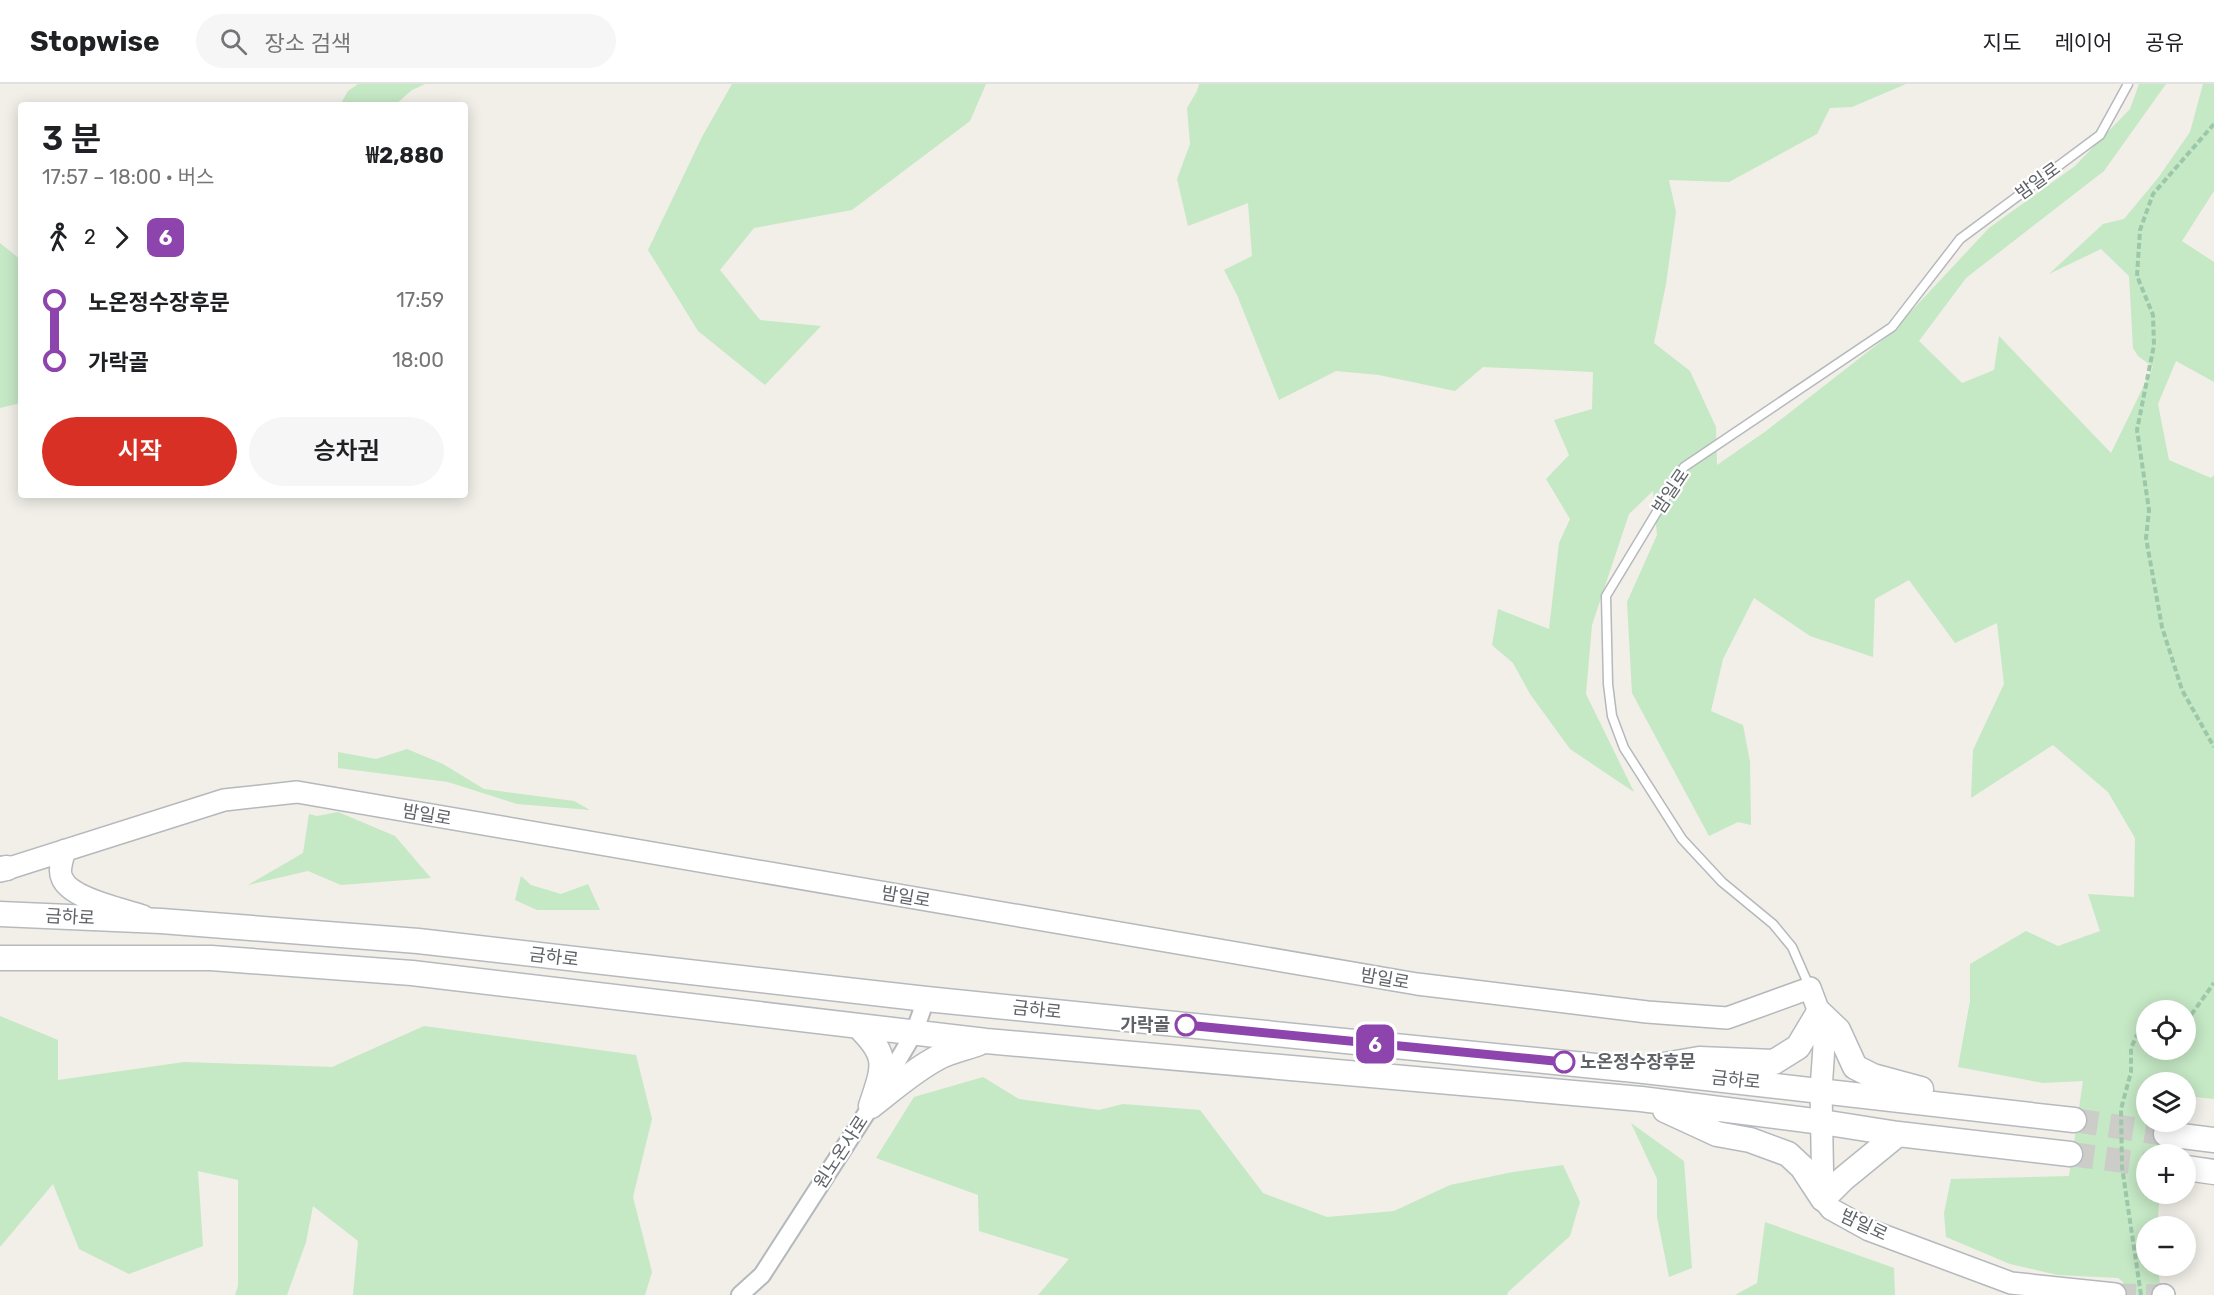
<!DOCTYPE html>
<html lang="ko">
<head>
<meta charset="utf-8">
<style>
  :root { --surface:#fff; --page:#f6f6f6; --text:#202124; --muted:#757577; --line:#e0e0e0; --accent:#d93025 }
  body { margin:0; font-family:Rubik,"Noto Sans KR",sans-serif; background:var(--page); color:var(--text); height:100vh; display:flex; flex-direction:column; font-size:22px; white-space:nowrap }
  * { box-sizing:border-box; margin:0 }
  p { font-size:20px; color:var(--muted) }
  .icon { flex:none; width:33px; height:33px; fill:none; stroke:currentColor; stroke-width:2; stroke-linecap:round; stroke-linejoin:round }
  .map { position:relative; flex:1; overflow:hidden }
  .drawer { position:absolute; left:18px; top:18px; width:450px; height:396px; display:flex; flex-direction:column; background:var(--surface); border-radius:6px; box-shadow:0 3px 15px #0003 }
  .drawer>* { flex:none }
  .badge { padding:0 12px; border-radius:9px; font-size:21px; line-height:39px }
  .controls { position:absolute; left:2136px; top:916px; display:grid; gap:12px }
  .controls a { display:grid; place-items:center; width:60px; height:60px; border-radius:50%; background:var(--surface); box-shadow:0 3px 15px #0003; font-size:30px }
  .map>.badge { position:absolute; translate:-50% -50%; box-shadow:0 0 0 3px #fff }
  .legs { display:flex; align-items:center; gap:9px; height:66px; padding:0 24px; font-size:20px }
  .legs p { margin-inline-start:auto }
  .summary { display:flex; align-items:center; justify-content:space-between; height:102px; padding:0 24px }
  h1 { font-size:33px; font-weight:600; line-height:45px }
  .button { display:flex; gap:12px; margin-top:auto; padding:12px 24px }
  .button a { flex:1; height:69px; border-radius:36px; background:var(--accent); color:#fff; font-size:24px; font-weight:600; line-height:69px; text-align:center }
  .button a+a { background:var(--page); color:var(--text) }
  ul { padding:0 24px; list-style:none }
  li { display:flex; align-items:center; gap:21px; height:60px; font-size:22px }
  li i { display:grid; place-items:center; width:9px; height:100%; margin:0 8px; background:currentColor }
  li i::after { content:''; width:15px; height:15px; margin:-8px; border:4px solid; border-radius:50%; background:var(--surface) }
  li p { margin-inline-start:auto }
  li:first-child i { background:linear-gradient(#0000 50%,currentColor 0) }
  li:last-child i { background:linear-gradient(currentColor 50%,#0000 0) }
  header { display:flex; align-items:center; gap:36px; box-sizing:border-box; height:84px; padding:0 30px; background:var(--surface); border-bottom:2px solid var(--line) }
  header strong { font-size:28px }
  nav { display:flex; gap:33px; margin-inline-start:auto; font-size:21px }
  .search { width:420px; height:54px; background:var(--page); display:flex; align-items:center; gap:15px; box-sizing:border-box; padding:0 21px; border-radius:33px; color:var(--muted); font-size:22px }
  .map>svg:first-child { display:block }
  .green { fill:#c5e8c5; fill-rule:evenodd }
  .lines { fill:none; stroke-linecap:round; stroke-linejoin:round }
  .tertiary-tunnel { stroke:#ccccc8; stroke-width:21; stroke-dasharray:21 10; stroke-linecap:butt }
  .secondary-tunnel { stroke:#ccccc8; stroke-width:24; stroke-dasharray:24 12; stroke-linecap:butt }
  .service-casing { stroke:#b5b8bc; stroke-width:11 }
  .minor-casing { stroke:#b5b8bc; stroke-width:20 }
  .tertiary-casing { stroke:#b5b8bc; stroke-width:24 }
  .secondary-casing { stroke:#b6babf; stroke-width:27 }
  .path { stroke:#9cc7a9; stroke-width:4; stroke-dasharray:6 3; stroke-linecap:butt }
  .service { stroke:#fff; stroke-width:8 }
  .minor { stroke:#fff; stroke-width:16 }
  .tertiary { stroke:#fff; stroke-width:21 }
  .secondary { stroke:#fff; stroke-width:24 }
  .line-1-casing { stroke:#fff; stroke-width:14 }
  .line-1 { stroke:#8e44ad; stroke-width:9 }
  .stop-1-dot { fill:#fff; stroke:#8e44ad; stroke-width:3 }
  .labels { text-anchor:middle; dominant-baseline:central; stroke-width:4.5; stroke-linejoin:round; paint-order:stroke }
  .street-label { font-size:18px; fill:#5f6368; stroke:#fff }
  .stop-label { font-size:18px; font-weight:bold; fill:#5f6368; stroke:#fff; text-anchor:end }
</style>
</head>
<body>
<header>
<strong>Stopwise</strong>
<div class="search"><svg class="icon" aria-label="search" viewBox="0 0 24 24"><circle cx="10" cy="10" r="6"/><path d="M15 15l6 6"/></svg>장소 검색</div>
<nav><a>지도</a><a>레이어</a><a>공유</a></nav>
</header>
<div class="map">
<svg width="2214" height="1211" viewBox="0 0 2214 1211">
  <rect width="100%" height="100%" fill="#f1efe8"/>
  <path class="green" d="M358,0H425L412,6L395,21H340L348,7Z
    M732,0H986L970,37L852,126L754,144L720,186L760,236L821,242L765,301L698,247L648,166L702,53Z
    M1199,0H1906L1852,23L1830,24L1817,50L1729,98L1669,96L1676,128L1666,200L1654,259L1690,287L1716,343L1717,381L1766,347L1888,252L1989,144L2075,82L2130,25L2139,0H2166L2104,87L1966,194L1919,257L1962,299L1994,286L1999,252L2111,369L2153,283L2138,272L2133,264L2129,192L2101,165L2049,190L2103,140L2124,135L2158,94L2190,48L2203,0H2214V107L2182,157L2214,178V298L2176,277L2158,320L2169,376L2211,394L2214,391V1015L2186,1012V999H2146V1038H2168L2164,1071H2146V1110H2160L2157,1143H2146V1182H2158L2161,1211H2123V1198L2118,1194L2058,1191L2010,1180L1946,1153L1944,1129L1951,1095L2069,1092L2083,997L2043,999L1958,983L1970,917V880L2026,847L2058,862L2100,847L2088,810L2134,813L2135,754L2108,708L2053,661L1971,714L1973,666L2004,600L1997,539L1955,559L1909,496L1875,515L1873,573L1810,552L1754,514L1723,575L1711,627L1743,641L1750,678L1751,741L1738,738L1709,752L1632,609L1627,518L1657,451L1653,407L1629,430L1592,541L1586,610L1634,708L1570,665L1530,610L1513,579L1492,561L1498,525L1549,545L1559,459L1570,435L1546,395L1569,371L1554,336L1592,325L1593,288L1483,283L1455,307L1379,291L1336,287L1279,316L1237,211L1224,186L1252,172L1248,119L1188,142L1177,95L1190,60L1187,24L1197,7ZM2146,927H2186V966H2146Z
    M0,159L21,176V319L0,324Z
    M407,665L443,680L484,705L574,717L590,726L517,720L448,698L338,684V668L376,675Z
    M338,728L395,752L431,794L341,801L308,787L248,801L303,769L309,730L317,732Z
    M521,792L531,801L561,810L588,800L600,826H537L515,816Z
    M0,932L58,956V996L184,978L332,983L424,942L636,971L652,1035L633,1113L652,1188L645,1211H353L358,1157L313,1122L306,1158L287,1211H235L238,1202V1096L198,1087L203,1162L129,1190L79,1165L53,1100L0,1163Z
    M983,993L1019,1015L1099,1026L1123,1020L1200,1026L1263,1109L1327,1133L1394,1127L1450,1101L1513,1088L1563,1081L1580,1118L1570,1152L1508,1208L1507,1211H1038L1069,1175L979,1147L978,1111L876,1074L914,1013Z
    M1631,1039L1684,1077L1692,1184L1669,1193L1657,1133V1095Z
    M1765,1138L1894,1184L1895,1211H1735L1757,1199Z"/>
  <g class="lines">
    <path class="tertiary-tunnel" d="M2115,1210L2163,1211"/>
    <path class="secondary-tunnel" d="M2074,1036L2166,1050
      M2070,1070L2146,1080"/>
    <defs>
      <path id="service" d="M1810,904L1792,863L1773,840L1722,798L1682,755L1624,664L1612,632L1608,600L1606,512L1684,383L1892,243L1960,155L2100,51L2128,0"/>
      <path id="minor" d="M740,1211L762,1191L871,1022L914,949L926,915"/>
      <path id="tertiary" d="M65,766C63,774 58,786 62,794C70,815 123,825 143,832
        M0,787L224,716L297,708L1417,900L1647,928L1727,934L1810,904L1819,928L1824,962L1821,1006L1823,1115L1831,1125L1869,1146L2011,1199L2115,1210
        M2163,1211H2164"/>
      <path id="secondary" d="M0,785L7,784
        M0,830L161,837L418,857L926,915L1635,986L2074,1036
        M0,874H211L412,889L986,957L1641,1015L1822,1038L1898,1050L2070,1070
        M858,942C890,973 884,982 871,1022
        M1664,981L1699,975L1774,978L1798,963L1819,928L1838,946L1855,983L1873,992L1921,1005
        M871,1022C893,1005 914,986 939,973C951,967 966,964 979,959
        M1665,1026L1717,1050L1750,1056L1788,1070L1802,1083L1823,1115L1843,1095L1898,1050
        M2166,1050L2214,1056
        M2186,1084L2214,1088"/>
    </defs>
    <use href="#service" class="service-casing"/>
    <use href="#minor" class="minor-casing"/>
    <use href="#tertiary" class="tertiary-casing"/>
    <use href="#secondary" class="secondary-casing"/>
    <path class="path" d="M2214,40L2153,110L2140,146L2137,192L2153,231L2154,261L2137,346L2149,426L2146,454L2162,543L2182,606L2214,663
      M2186,938L2214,899
      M2141,1211L2122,1083L2121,1025L2131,988V964L2137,951L2146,946"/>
    <use href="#service" class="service"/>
    <use href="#minor" class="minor"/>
    <use href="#tertiary" class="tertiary"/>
    <use href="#secondary" class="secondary"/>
  </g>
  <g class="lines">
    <defs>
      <path id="line-1" d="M1186,941L1564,978"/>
    </defs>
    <use href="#line-1" class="line-1-casing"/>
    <use href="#line-1" class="line-1"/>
  </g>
  <g class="stop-1-dot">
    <circle cx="1186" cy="941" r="10"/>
    <circle cx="1564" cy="978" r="10"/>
  </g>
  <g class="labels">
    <g class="street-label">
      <text transform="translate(2038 97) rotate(-36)">밤일로</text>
      <text transform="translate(1671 407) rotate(-56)">밤일로</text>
      <text transform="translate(427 731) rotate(10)">밤일로</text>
      <text transform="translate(906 813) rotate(10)">밤일로</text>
      <text transform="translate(70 833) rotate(3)">금하로</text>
      <text transform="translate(554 873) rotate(7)">금하로</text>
      <text transform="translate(1385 895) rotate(10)">밤일로</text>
      <text transform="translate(1037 926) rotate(6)">금하로</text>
      <text transform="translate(1736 996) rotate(6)">금하로</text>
      <text transform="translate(841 1068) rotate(-57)">원노온사로</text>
      <text transform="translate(1864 1141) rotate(25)">밤일로</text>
    </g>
    <g class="stop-label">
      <text x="1170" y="941">가락골</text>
      <text x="1580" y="978" text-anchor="start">노온정수장후문</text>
    </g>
  </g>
</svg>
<div class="controls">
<a><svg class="icon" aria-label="locate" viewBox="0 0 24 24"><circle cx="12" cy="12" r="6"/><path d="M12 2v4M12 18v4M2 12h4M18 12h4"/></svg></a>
<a><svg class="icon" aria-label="layers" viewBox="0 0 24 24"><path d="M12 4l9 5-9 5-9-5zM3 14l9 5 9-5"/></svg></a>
<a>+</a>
<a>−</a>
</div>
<b class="badge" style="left:1375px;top:960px;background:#8e44ad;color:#fff">6</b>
<section class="drawer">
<div class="summary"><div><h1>3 분</h1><p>17:57 – 18:00 · 버스</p></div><b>₩2,880</b></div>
<div class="legs"><svg class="icon" aria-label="walk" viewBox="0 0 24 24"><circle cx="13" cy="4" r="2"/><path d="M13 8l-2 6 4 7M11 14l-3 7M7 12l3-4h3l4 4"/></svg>2<svg class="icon" aria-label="forward" viewBox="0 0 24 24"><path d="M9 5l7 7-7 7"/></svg><b class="badge" style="background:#8e44ad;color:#fff">6</b></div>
<ul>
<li><i style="color:#8e44ad"></i><b>노온정수장후문</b><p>17:59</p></li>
<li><i style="color:#8e44ad"></i><b>가락골</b><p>18:00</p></li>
</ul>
<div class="button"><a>시작</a><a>승차권</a></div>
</section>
</div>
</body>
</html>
